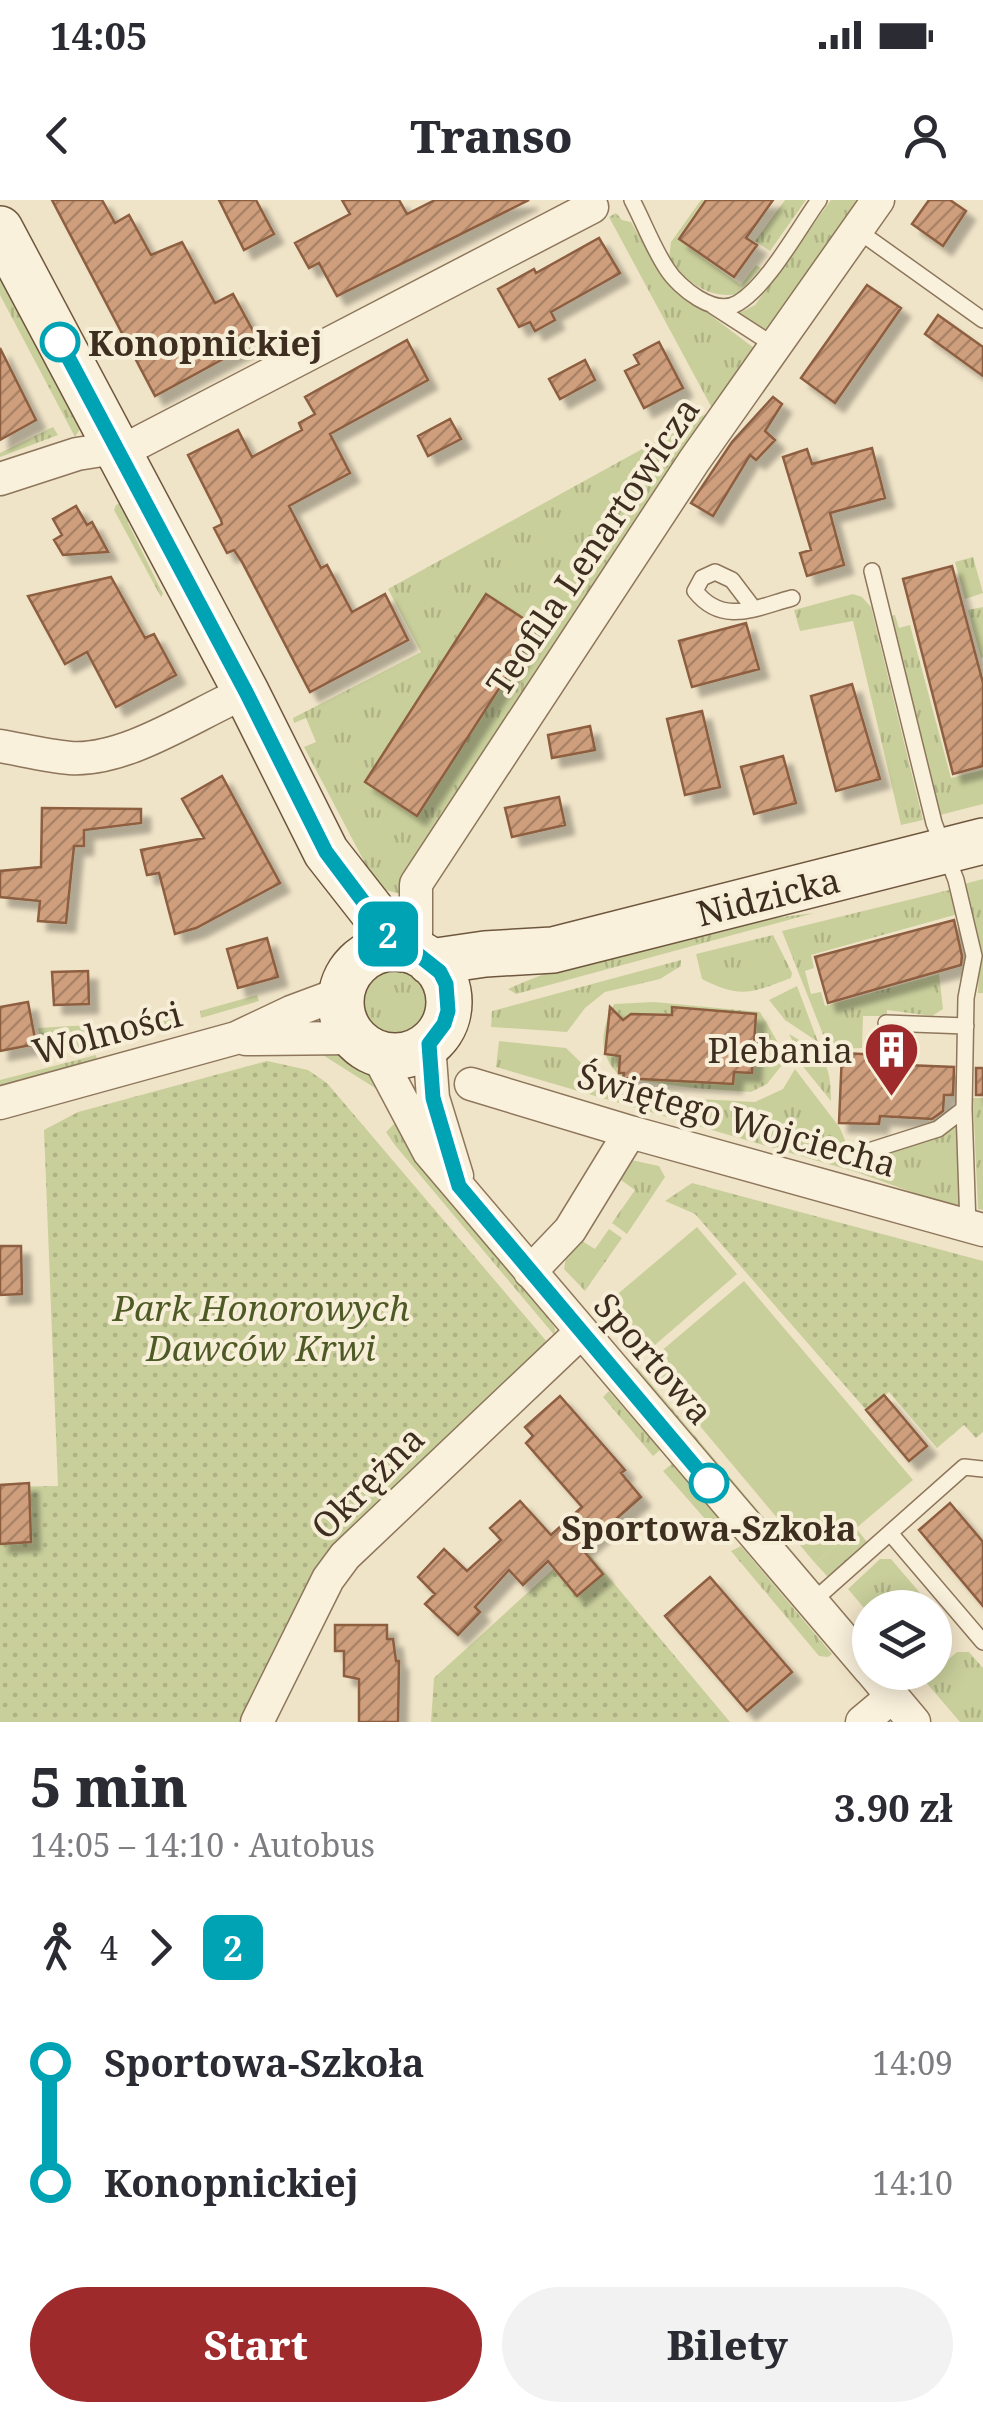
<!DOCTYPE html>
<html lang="pl">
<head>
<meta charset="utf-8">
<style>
  :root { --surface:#fff; --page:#f2f2f3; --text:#2b2b33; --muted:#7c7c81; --accent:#9e2a2b }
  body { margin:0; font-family:"Noto Serif",serif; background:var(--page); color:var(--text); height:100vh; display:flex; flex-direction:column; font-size:38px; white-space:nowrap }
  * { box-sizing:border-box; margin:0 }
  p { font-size:32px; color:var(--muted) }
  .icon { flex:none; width:55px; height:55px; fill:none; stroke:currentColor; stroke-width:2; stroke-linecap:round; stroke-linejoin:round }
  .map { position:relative; height:1522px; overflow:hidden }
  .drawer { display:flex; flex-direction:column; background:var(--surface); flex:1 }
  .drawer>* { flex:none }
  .badge { padding:0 20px; border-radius:15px; font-size:35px; line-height:65px }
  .controls { position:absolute; left:852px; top:1390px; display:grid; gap:20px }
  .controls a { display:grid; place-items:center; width:100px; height:100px; border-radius:50%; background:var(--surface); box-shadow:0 5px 25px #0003; font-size:50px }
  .map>.badge { position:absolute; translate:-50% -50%; box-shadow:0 0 0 5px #fff }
  .legs { display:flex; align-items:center; gap:15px; height:110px; padding:0 30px; font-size:32px }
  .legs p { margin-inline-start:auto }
  .summary { display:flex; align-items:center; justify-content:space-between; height:170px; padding:0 30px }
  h1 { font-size:55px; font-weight:800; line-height:75px }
  .cta { display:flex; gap:20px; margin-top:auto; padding:20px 30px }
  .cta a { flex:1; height:115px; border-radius:60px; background:var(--accent); color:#fff; font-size:40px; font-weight:800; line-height:115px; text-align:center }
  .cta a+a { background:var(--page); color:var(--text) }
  ul { padding:0 30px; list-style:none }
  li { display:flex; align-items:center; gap:35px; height:120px; font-size:38px }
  li i { display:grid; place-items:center; width:15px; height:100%; margin:0 12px; background:currentColor }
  li i::after { content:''; width:25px; height:25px; margin:-12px; border:8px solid; border-radius:50%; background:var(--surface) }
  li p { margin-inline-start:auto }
  li:first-child i { background:linear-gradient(#0000 50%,currentColor 0) }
  li:last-child i { background:linear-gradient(currentColor 50%,#0000 0) }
  .status { display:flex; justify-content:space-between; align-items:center; height:70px; padding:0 50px; background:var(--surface); direction:ltr }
  .status svg { height:28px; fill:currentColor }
  header { display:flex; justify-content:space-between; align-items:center; height:130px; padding:0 30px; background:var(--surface); font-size:45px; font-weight:800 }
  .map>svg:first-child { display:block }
  .grass { fill:url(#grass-tufts) }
  .park { fill:url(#park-dots) }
  .pitch { fill:#c9cf9b }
  .building { fill:url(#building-hatch); stroke:#8d5f41; stroke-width:2.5; filter:url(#shadow) }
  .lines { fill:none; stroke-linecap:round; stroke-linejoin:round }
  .lane-casing { stroke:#8d765c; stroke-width:18 }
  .street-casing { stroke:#8d765c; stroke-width:35 }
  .secondary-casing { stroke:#6f573f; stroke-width:48 }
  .lane { stroke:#faf1dc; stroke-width:15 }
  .street { stroke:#faf1dc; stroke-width:32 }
  .secondary { stroke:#faf1dc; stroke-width:45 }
  .line-1-casing { stroke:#fff; stroke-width:22 }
  .line-1 { stroke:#00a3b4; stroke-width:15 }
  .stop-1-dot { fill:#fff; stroke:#00a3b4; stroke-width:5 }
  .labels { text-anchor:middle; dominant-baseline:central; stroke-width:8; stroke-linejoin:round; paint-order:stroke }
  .stop-label { font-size:35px; font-weight:bold; fill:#3d2e20; stroke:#f7eed8; text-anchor:start }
  .street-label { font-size:35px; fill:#3d2e20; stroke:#f7eed8 }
  .poi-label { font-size:35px; fill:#3d2e20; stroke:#f7eed8; text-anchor:end }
  .park-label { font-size:35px; font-style:italic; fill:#4d5a26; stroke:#f7eed8 }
</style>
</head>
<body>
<div class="status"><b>14:05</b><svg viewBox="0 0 49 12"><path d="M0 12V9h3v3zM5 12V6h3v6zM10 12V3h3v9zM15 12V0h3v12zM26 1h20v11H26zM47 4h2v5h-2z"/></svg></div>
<header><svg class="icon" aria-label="back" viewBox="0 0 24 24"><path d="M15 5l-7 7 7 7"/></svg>Transo<svg class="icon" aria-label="person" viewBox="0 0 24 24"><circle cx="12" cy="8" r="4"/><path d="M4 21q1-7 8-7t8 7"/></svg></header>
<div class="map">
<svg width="983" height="1522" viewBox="0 0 983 1522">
  <defs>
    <pattern id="grass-tufts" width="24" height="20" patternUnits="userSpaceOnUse" patternTransform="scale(2.5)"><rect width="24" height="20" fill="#c9cf9b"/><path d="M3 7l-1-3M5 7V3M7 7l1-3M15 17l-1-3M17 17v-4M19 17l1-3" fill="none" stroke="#aeb285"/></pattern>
    <pattern id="park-dots" width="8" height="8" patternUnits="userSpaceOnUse" patternTransform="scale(2.5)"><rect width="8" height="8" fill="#c9cf9b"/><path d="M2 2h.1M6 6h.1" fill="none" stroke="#aeb285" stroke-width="1.8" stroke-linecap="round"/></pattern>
    <pattern id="building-hatch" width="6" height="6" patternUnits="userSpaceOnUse" patternTransform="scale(2.5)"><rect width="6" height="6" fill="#cf9f7d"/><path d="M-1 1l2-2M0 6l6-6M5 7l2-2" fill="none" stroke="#a98266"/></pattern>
    <filter id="shadow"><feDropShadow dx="9" dy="9" stdDeviation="2.5" flood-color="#0004"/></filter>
  </defs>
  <rect width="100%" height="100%" fill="#f0e4c8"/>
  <path class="grass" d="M701,0H704L677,39L741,85L756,65L761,68L738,94C709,99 687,83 669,59L671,42Z
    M785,0H806L770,51L755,41Z
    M831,0H861L766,132L739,113L755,105Z
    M616,13L622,20L631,22L665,81L754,148L404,695L378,688L304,547L316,542L306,518L294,523L293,518L421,452L388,389L713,210L609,17Z
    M0,77L63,195L81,213L80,229L75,237L0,95Z
    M53,227L58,235L0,257V253Z
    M128,299V323L163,394L161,397L114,310L116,305Z
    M973,357L983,393L965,399L955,362Z
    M853,394L862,397L871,407L923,620L901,625L853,421L800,431L794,410Z
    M983,407V457L981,458L968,410Z
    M895,415L899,428L910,425L951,578L983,570V604L940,615L890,416Z
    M983,679V793H978L979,760L964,684Z
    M953,689L958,714L811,755L814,768L805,771L811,794L821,792L825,806L939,774L943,809L932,816L887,810V816H863L862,848L841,849L834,852L828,847L782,731Z
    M814,713L516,794L508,789C606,746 707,725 814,713Z
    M773,735L792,773L791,778C751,793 741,799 702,779L696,754Z
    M681,760V766L660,779L605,792L585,808L567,832L491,827L492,811Z
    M358 803a37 37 0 1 1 74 0a37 37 0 1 1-74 0Z
    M797,786L818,842L785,820L769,800Z
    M257,795L259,801L201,818L200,811Z
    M654,802L760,812L783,851L785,861L767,884L751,892L693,888L622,878C597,855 600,832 614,804Z
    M181,816L183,822L106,842L103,825L110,824L113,835Z
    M89,825L91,846L44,856L38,828Z
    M789,834C823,853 831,861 831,901L796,858L795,846Z
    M499,841L566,848L603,884L624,895L755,902L783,889L795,869L840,928L854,962L903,948L957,926L961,1010L859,973L496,867Z
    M307,845C344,852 374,869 394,900Z
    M96,855L97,860L0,885V880Z
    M973,898H983V1010L978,1009Z
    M399,919L426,972L542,1109L555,1128V1136L394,944L386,932Z
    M622,958L659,966L665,977L627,1034L612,1023L635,990L618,978Z
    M609,1029L622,1038L585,1091L564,1069L566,1057L577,1038L595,1049Z
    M637,1167L819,1383L815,1387L633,1170Z
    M609,1191L660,1250L653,1256L603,1197Z
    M672,1264L728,1329L720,1336L663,1271Z
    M856,1328L867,1342L828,1377L815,1363Z
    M741,1346L832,1454L828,1457L819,1456L731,1351Z
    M880,1359H891L932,1407L870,1408V1415L848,1389Z
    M957,1452H969L983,1468V1522H960L924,1480Z"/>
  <path class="park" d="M267,861L308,870L327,883L548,1143L279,1455L239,1522H0V1287L58,1286L44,930L78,912Z
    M692,983L983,1061V1232L976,1238L964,1225L937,1248L889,1192L867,1211L695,1014L665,1001Z
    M581,1344L730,1522H431L434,1478Z"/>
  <path class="pitch" d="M697,1027L737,1074L648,1151L607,1103Z
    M744,1081L913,1280L815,1363L647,1163Z"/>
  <path class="building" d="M52,0H102L115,23L129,15L151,55L182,42L215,103L233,94L258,140L155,196Z
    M219,0H256L274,34L244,50Z
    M342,0H399L407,14L435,0H529L337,96L319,63L309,68L295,43L350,14Z
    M706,0H773L746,38L757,45L734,77L679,39Z
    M929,0H950L966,11L943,46L912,24Z
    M599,38L620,73L551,112L555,120L535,131L530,122L519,127L498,89L534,69L536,73Z
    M867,85L901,108L835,203L801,178Z
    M938,115L983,147V176L925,134Z
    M407,140L428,180L330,234L350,273L289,306L321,368L327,365L352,412L385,394L408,440L310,492L242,362L234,350L227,353L214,328L222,324L221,320L188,255L238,230L252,257L302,230L299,223L315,214L305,197Z
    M659,142L683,188L644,208L625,171L639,164L634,155Z
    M0,148L36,220L0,240Z
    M585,160L595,180L560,199L549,179Z
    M773,197L782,204L765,231L775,240L756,260L750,255L713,316L691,303L732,242Z
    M450,219L461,239L428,256L418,236Z
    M872,248L885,298L830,313L844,365L807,376L800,353L811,350L783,257L807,249L812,264Z
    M76,306L87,325L92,322L108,352L63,355L54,340L62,335L53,319Z
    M952,366L983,483V566L953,574L903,379Z
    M111,377L145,438L154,434L176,475L116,507L87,452L65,464L28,396Z
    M486,394L538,428L417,616L365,582Z
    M746,423L759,469L692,487L679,441Z
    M852,484L880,579L836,591L811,496Z
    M702,511L720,587L685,595L667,519Z
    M590,526L595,550L552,558L548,535Z
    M783,556L796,603L754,614L741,567Z
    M222,576L280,683L196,728L175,734L159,673L147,675L141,650L204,638L182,599Z
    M559,597L565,625L512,637L505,608Z
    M42,608L141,609V623L84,630V646H74L66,723L38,721L40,701L0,697V671L41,667Z
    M954,720L962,756L961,765L828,803L815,757Z
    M267,738L278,777L238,788L227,749Z
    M88,771L89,804L54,805L52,772Z
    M28,802L36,844L0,851V807Z
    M610,807L623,820L631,814L672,815V807L756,814L752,873L734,872L733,884L623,878L624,873H619L620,856L605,854Z
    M842,853L882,855L881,864L954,867L953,895H944L943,911L932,919L880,916L879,924L839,923Z
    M976,868H983V895H976Z
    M0,1046H21L22,1094L0,1095Z
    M884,1195L927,1246L909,1261L866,1210Z
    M560,1196L625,1270L621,1273L641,1297L582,1349L603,1374L577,1396L548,1361L523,1385L509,1370L475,1407L480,1412L458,1435L425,1404L435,1394L418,1377L444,1349L467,1371L501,1340L490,1328L520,1301L551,1335L582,1307L526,1243L533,1236L525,1227Z
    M29,1283L31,1342L0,1344V1285Z
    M950,1303L983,1342V1406L919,1330Z
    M710,1377L792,1472L747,1511L665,1416Z
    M335,1425H387V1439H393L396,1461H399L398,1522H359V1479L344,1476V1451H335Z"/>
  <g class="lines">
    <defs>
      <path id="lane" d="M632,0C644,23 653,48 667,69C679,88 715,117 738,103C768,85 798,29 819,0
        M857,30L983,120
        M713,106L775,146
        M872,371L934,623L956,680L974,756L966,798L964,909L968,1026
        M754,409L732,380L715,372L702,378L695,391C723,426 755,408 792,398
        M886,823L966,826
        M853,956L938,929L964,909
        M890,1333L983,1442
        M812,1402L964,1267L983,1269"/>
      <path id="street" d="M0,279L77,254L134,245L592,7
        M0,546C23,550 47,556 70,558C126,562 195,514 246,492
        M416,753V684L694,261L878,0
        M246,839L353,838
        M429,844L433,898L457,976
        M377,854L429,952L870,1470
        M471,884L630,932L983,1030
        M0,903L236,838L291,812L342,793
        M530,1072L570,1030L630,932
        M872,1472L914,1522
        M257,1522L328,1379L345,1356L580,1133
        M862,1522L893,1496"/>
      <path id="secondary" d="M0,29L246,492L326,652L402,749
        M341 802a54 54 0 1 1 108 0a54 54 0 1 1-108 0Z
        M430,762L485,754L553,750L983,641"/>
    </defs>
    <use href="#lane" class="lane-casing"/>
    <use href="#street" class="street-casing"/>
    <use href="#secondary" class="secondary-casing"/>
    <use href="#lane" class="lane"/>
    <use href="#street" class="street"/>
    <use href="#secondary" class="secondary"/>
  </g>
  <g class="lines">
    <defs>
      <path id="line-1" d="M60,142L246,492L326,652L386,732L402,749L416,753L440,772L446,784L448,811L444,824L429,844L433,898L459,986L709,1283"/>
    </defs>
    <use href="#line-1" class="line-1-casing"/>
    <use href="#line-1" class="line-1"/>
  </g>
  <defs>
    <symbol id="building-pin" viewBox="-11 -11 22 30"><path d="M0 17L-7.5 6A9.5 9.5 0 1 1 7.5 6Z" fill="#9e2a2b" stroke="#f7eed8"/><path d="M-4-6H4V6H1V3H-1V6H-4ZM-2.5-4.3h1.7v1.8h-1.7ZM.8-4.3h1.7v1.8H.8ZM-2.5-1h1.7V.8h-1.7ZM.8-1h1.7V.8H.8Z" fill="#fff"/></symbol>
  </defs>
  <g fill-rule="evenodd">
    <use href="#building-pin" x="860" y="818" width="63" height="86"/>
  </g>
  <g class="stop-1-dot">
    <circle cx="60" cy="142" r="18"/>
    <circle cx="709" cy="1283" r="18"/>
  </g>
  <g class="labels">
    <g class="stop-label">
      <text x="88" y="142">Konopnickiej</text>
      <text x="709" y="1327" text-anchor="middle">Sportowa-Szkoła</text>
    </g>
    <g class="street-label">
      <text transform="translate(592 346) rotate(-56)">Teofila Lenartowicza</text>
      <text transform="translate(768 696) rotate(-14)">Nidzicka</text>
      <text transform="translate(107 832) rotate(-15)">Wolności</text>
      <text transform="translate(737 919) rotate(16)">Świętego Wojciecha</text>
      <text transform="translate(654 1158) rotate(49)">Sportowa</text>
      <text transform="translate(367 1282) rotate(-45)">Okrężna</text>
    </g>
    <g class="poi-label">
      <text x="853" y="849">Plebania</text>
    </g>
    <g class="park-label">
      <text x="261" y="1107">Park Honorowych<tspan x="261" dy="40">Dawców Krwi</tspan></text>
    </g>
  </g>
</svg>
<div class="controls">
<a><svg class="icon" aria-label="layers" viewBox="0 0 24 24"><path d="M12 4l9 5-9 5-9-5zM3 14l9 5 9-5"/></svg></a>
</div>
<b class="badge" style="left:388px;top:734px;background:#00a3b4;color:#fff">2</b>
</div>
<section class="drawer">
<div class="summary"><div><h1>5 min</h1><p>14:05 – 14:10 · Autobus</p></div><b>3.90 zł</b></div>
<div class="legs"><svg class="icon" aria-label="walk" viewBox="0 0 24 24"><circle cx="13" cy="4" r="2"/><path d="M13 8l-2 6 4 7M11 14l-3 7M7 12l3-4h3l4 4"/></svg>4<svg class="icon" aria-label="forward" viewBox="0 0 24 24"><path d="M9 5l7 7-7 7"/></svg><b class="badge" style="background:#00a3b4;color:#fff">2</b></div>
<ul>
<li><i style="color:#00a3b4"></i><b>Sportowa-Szkoła</b><p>14:09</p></li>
<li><i style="color:#00a3b4"></i><b>Konopnickiej</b><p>14:10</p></li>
</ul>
<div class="cta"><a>Start</a><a>Bilety</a></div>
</section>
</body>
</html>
